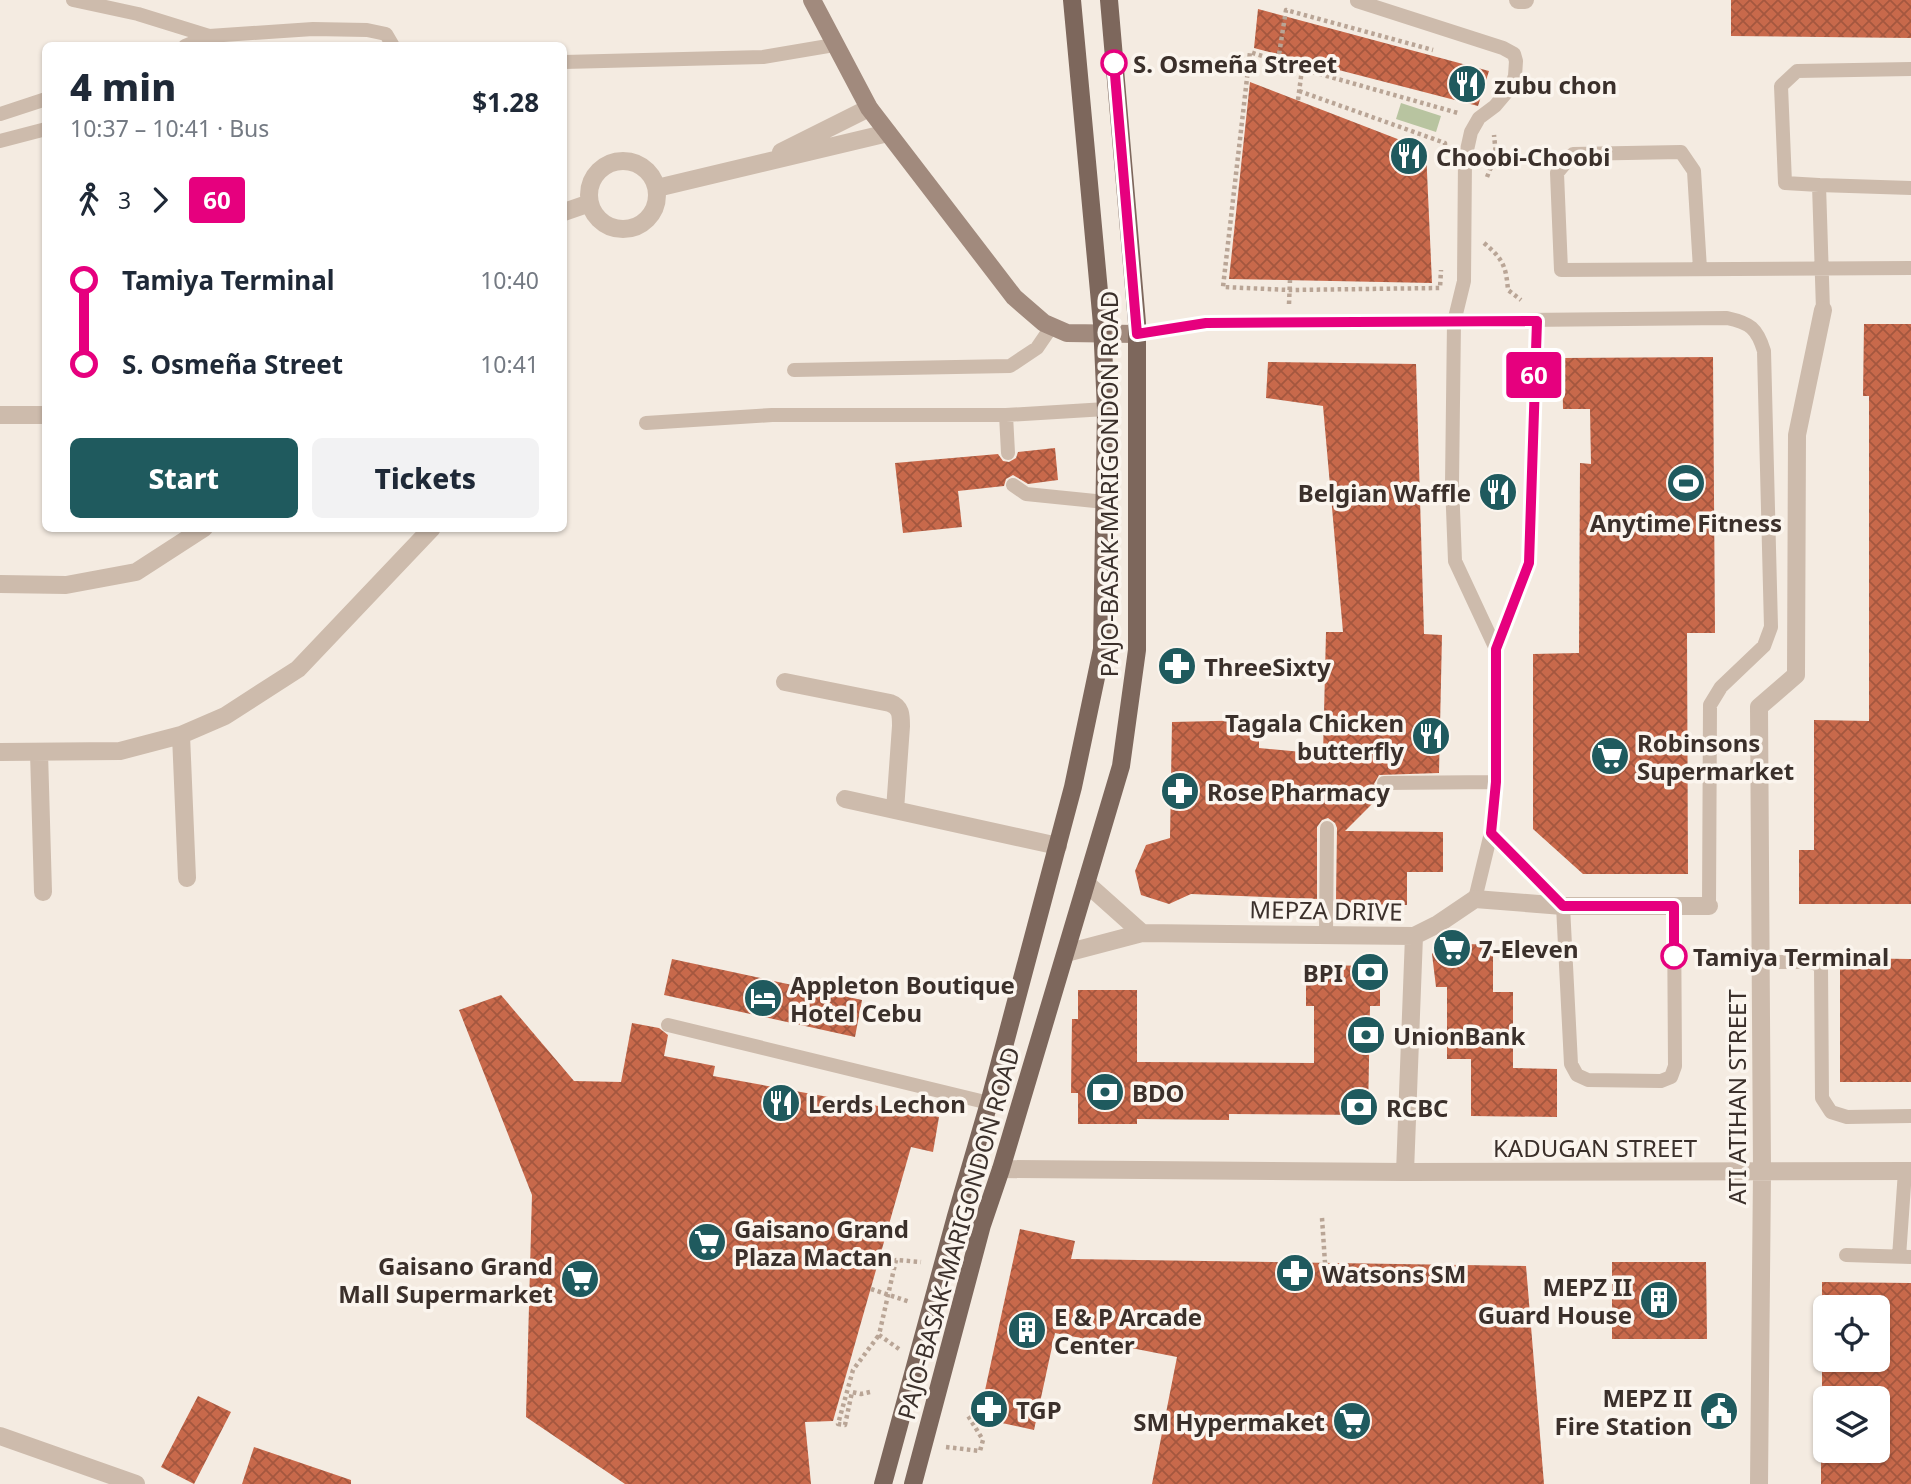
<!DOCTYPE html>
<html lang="en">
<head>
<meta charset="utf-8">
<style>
  :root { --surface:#fff; --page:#f2f2f3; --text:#1f2937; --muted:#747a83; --accent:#1f5a5e }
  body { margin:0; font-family:"Noto Sans",sans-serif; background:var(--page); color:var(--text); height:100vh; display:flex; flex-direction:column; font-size:26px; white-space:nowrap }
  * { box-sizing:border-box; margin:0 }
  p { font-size:23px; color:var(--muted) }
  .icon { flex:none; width:38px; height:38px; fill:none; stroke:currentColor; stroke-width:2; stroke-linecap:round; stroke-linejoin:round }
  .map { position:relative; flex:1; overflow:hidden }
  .drawer { position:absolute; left:42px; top:42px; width:525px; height:490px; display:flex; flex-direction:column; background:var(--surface); border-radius:10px; box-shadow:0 2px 5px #0004 }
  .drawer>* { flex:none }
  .badge { padding:0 14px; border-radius:5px; font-size:24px; line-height:46px }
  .fabs { position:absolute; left:1813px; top:1295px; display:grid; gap:14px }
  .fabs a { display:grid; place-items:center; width:77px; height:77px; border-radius:10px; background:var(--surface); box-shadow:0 2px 5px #0004; font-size:35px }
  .map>.badge { position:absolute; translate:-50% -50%; box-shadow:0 0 0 4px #fff }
  .legs { display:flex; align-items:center; gap:10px; height:77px; padding:0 28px; font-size:23px }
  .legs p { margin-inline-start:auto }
  .headline { display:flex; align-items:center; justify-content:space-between; height:119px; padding:0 28px }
  h1 { font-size:38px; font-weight:800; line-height:52px }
  .button { display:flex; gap:14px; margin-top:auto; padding:14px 28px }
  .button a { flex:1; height:80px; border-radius:10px; background:var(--accent); color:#fff; font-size:28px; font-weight:800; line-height:80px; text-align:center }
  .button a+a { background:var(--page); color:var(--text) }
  ul { padding:0 28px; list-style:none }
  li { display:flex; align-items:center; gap:24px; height:84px; font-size:26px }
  li i { display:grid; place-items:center; width:10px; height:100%; margin:0 9px; background:currentColor }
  li i::after { content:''; width:18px; height:18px; margin:-9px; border:5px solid; border-radius:50%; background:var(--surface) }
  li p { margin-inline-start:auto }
  li:first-child i { background:linear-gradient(#0000 50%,currentColor 0) }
  li:last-child i { background:linear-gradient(currentColor 50%,#0000 0) }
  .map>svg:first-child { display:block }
  .green { fill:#b8c4a0 }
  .building { fill:url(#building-cross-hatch) }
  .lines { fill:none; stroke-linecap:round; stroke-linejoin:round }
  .path { stroke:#b9a596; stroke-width:4.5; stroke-dasharray:3.5 3.5; stroke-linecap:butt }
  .lane { stroke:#cdbbac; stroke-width:14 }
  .street { stroke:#cdbbac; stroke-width:18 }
  .secondary { stroke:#a18a7d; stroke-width:18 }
  .primary { stroke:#7d675c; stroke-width:18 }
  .line-1-casing { stroke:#fff; stroke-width:16 }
  .line-1 { stroke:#e6007e; stroke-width:10 }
  .stop-1-dot { fill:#fff; stroke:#e6007e; stroke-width:3.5 }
  .labels { text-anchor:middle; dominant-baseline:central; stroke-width:7; stroke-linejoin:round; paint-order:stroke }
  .stop-label { font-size:24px; font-weight:bold; fill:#3b302b; stroke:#fbf5ee; text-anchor:start }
  .poi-label { font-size:24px; font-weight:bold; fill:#3b302b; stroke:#fbf5ee; text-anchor:start }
  .street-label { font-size:24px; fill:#3b302b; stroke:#fbf5ee }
</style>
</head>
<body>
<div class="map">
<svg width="1911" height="1484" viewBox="0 0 1911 1484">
  <defs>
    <pattern id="building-cross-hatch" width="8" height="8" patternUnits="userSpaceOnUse" patternTransform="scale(1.75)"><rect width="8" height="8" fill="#c8694b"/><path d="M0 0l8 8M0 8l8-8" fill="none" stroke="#a4573f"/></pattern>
  </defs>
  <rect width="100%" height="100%" fill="#f4ebe1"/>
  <path class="green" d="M1401,103L1441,116L1436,132L1396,119Z"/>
  <path class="building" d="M1731,0H1911V38L1731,36Z
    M1258,9L1489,71L1478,106L1254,48Z
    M1250,82L1426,150L1432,283L1229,279Z
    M1864,324H1911V904H1799V850H1814V720L1869,721V396H1863Z
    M1713,357L1715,633H1687L1688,874H1583L1533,829V654L1579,653L1580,463L1591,464L1590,409H1563L1562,358Z
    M1268,362L1416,364L1424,634L1442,635L1439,773L1379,775L1374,784L1379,791V797L1345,831L1443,832V872H1407V905L1343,904V900H1336L1337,828L1335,823L1328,818L1322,820L1317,827V899L1191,894L1169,904L1141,895L1135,871L1146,845L1170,838L1172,722L1259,720V748L1323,754L1326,632H1343L1323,406L1266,398Z
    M1055,448L1058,480L1028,484L1013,475L1006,479L1004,486L958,491L962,527L903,533L895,463L998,454L1003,461L1009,462L1016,458L1018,452Z
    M1441,943L1493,945V992H1513V1068L1557,1069V1117L1471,1116V1059H1447V987H1436L1432,954Z
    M1840,958L1911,959V1082H1840Z
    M672,959L862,1000L855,1037L664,995Z
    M1306,965L1380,966V1006H1370L1368,1115L1229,1114V1120L1137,1119V1124H1078V1093H1071L1072,1019H1078V990H1137V1062L1314,1063V1006H1306Z
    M501,995L574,1081L621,1082L632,1023L659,1028L668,1035L664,1056L715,1066L713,1076L939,1117L933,1152L911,1147L833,1421L805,1422L811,1484H625L526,1417L532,1195L459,1010Z
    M1020,1229L1075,1241L1071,1259L1526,1266L1544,1484H1152L1177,1357L1055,1333L1034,1430L979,1418Z
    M1612,1262H1706L1707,1339H1612Z
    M1822,1282L1911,1283V1484H1821V1451H1878V1398H1822V1360H1878V1307H1822Z
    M198,1396L231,1412L194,1484L161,1467Z
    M254,1447L351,1480V1484H242Z"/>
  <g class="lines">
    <path class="path" d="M1278,61L1286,10L1433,50
      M1302,69L1250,52L1223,287L1290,290L1440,288L1441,270
      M1299,91L1445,143V145
      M1298,100L1302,69L1458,113
      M1487,177L1496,155L1494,135
      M1484,243C1503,259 1506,266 1508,290L1521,300
      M1289,304L1290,280
      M1322,1218L1325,1263
      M871,1289L910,1302
      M899,1349L879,1335L896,1260L921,1262
      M870,1392L861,1394L852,1392L845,1425L838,1424L853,1370L879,1335
      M946,1447L980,1451L983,1440L967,1414"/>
    <path class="lane" d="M73,0L138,14L209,36
      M1357,1L1503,48L1514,54L1516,61L1515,76L1511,87L1495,106L1479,118L1471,132L1465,159L1464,281L1454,322L1452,483L1455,561L1496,649
      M185,46L209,36L313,29L367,30L386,34L393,46
      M564,62L763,57L834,45
      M0,114L46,99
      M0,141L46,129
      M1819,185L1911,188
      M1700,269L1694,171L1681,152L1573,154L1557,173L1561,270L1911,268
      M1823,310L1819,185L1785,183L1781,86L1797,71L1911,69
      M1137,334L1206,323L1727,318C1750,323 1757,328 1764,351L1771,627L1764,646L1721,687L1710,705L1709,906
      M794,370L1010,366L1037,348L1052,326
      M1006,415L1008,453
      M646,423L772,415H1006L1106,409
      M1013,485L1026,494L1105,502
      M1384,783L1496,782
      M1491,833L1563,906L1571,1064L1577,1075L1588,1080L1661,1081L1671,1077L1675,1066L1674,906
      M1475,899L1491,833L1496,782V649L1529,563L1537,321
      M1326,934L1327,828
      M1760,962H1812L1821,966L1822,1098L1831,1112L1847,1117L1911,1116
      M668,1025L989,1103
      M1846,1255L1911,1257
      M1899,1257L1905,1171"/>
    <path class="street" d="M1518,0H1525
      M781,152L869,108
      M589 195a34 34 0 1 1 68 0a34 34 0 1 1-68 0Z
      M657,188L888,133
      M564,212L590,203
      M0,415H46
      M0,584L66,585L136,572L204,528
      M785,682L890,703C901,707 901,715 901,726L895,810
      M181,735L187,878
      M0,752L120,751L181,735L225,716L298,669L432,528
      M39,752L43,892
      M845,799L1058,846
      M1086,883L1142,933
      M1066,953L1142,933L1414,936L1438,924L1475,899L1563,906H1709
      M1001,1169L1405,1172L1911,1171
      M1405,1172L1414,936
      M0,1436L136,1484
      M1759,1484L1762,1172L1759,707L1796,675L1797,435L1823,310"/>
    <path class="secondary" d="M812,0L869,108L1014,297L1044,323L1067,333L1137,334"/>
    <path class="primary" d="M883,1484L956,1216L989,1103L1073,787L1102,649L1106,409L1102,324L1072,0
      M913,1484L982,1225L1001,1169L1121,766L1137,650V323L1109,0"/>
  </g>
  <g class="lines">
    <defs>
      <path id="line-1" d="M1114,63L1137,334L1206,323L1537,321L1529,563L1496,649V782L1491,833L1563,906H1674V956"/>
    </defs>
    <use href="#line-1" class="line-1-casing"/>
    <use href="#line-1" class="line-1"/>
  </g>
  <defs>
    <symbol id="restaurant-disc" viewBox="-11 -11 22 22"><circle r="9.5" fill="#1f5a5e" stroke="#fbf5ee"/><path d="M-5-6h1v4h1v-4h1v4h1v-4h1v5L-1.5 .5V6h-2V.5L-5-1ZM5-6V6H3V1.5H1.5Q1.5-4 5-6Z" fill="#fff"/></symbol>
    <symbol id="stadium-disc" viewBox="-11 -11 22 22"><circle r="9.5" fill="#1f5a5e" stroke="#fbf5ee"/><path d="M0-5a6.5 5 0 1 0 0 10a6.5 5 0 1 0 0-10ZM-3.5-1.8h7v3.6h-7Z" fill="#fff"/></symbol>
    <symbol id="pharmacy-disc" viewBox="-11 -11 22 22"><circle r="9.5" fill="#1f5a5e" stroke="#fbf5ee"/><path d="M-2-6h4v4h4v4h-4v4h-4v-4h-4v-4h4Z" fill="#fff"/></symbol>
    <symbol id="supermarket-disc" viewBox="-11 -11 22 22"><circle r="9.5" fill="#1f5a5e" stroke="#fbf5ee"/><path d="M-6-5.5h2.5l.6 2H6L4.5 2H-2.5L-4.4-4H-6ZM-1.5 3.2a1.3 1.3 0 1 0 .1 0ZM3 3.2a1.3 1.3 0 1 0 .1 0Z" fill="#fff"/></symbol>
    <symbol id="bank-disc" viewBox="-11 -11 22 22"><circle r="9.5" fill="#1f5a5e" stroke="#fbf5ee"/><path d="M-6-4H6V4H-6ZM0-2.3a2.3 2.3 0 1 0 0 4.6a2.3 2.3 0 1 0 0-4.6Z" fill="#fff"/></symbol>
    <symbol id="hotel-disc" viewBox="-11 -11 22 22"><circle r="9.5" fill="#1f5a5e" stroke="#fbf5ee"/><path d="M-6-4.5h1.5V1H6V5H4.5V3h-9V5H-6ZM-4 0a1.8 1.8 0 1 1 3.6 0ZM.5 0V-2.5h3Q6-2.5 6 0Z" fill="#fff"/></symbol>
    <symbol id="building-disc" viewBox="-11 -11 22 22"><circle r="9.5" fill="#1f5a5e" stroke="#fbf5ee"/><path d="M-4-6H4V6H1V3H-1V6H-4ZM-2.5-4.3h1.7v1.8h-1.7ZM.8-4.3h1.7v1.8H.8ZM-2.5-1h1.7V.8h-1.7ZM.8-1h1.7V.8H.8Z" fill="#fff"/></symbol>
    <symbol id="civic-disc" viewBox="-11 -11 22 22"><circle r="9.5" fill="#1f5a5e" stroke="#fbf5ee"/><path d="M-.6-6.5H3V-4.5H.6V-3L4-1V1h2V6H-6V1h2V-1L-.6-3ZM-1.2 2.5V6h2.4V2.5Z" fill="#fff"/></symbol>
  </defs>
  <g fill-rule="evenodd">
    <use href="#restaurant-disc" x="1445" y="62" width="44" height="44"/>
    <use href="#restaurant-disc" x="1387" y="134" width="44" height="44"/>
    <use href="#stadium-disc" x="1664" y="461" width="44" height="44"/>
    <use href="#restaurant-disc" x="1476" y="470" width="44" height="44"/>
    <use href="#pharmacy-disc" x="1155" y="644" width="44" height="44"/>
    <use href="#restaurant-disc" x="1409" y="714" width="44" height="44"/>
    <use href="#supermarket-disc" x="1588" y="734" width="44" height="44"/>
    <use href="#pharmacy-disc" x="1158" y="769" width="44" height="44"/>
    <use href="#supermarket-disc" x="1430" y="926" width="44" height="44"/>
    <use href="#bank-disc" x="1348" y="950" width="44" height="44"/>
    <use href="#hotel-disc" x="741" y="976" width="44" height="44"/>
    <use href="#bank-disc" x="1344" y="1013" width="44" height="44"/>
    <use href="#bank-disc" x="1083" y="1070" width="44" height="44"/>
    <use href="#restaurant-disc" x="759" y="1081" width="44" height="44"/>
    <use href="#bank-disc" x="1337" y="1085" width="44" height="44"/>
    <use href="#supermarket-disc" x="685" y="1220" width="44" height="44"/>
    <use href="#pharmacy-disc" x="1273" y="1251" width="44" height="44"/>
    <use href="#supermarket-disc" x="558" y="1257" width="44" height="44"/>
    <use href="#building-disc" x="1637" y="1278" width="44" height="44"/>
    <use href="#building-disc" x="1005" y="1308" width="44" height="44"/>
    <use href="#pharmacy-disc" x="967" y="1387" width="44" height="44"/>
    <use href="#civic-disc" x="1697" y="1389" width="44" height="44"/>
    <use href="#supermarket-disc" x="1330" y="1399" width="44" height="44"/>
  </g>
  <g class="stop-1-dot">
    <circle cx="1114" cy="63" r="12"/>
    <circle cx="1674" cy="956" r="12"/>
  </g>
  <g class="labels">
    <g class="stop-label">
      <text x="1133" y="63">S. Osmeña Street</text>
      <text x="1693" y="956">Tamiya Terminal</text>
    </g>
    <g class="poi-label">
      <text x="1494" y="84">zubu chon</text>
      <text x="1436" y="156">Choobi-Choobi</text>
      <text x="1471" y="492" text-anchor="end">Belgian Waffle</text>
      <text x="1686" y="522" text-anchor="middle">Anytime Fitness</text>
      <text x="1204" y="666">ThreeSixty</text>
      <text x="1404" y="722" text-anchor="end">Tagala Chicken<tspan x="1404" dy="28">butterfly</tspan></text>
      <text x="1637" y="742">Robinsons<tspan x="1637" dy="28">Supermarket</tspan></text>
      <text x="1207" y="791">Rose Pharmacy</text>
      <text x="1479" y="948">7-Eleven</text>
      <text x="1343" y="972" text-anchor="end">BPI</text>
      <text x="790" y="984">Appleton Boutique<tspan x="790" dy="28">Hotel Cebu</tspan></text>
      <text x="1393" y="1035">UnionBank</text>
      <text x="1132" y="1092">BDO</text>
      <text x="808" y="1103">Lerds Lechon</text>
      <text x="1386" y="1107">RCBC</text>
      <text x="734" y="1228">Gaisano Grand<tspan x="734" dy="28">Plaza Mactan</tspan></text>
      <text x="553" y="1265" text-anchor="end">Gaisano Grand<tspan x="553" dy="28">Mall Supermarket</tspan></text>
      <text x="1322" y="1273">Watsons SM</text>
      <text x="1632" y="1286" text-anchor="end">MEPZ II<tspan x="1632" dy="28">Guard House</tspan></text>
      <text x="1054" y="1316">E &amp; P Arcade<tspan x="1054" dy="28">Center</tspan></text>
      <text x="1692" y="1397" text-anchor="end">MEPZ II<tspan x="1692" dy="28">Fire Station</tspan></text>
      <text x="1016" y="1409">TGP</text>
      <text x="1325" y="1421" text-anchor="end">SM Hypermaket</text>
    </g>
    <g class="street-label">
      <text transform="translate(1108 484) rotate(-90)">PAJO-BASAK-MARIGONDON ROAD</text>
      <text transform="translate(1326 910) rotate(1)">MEPZA DRIVE</text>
      <text transform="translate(1736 1097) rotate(-90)">ATI ATIHAN STREET</text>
      <text x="1595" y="1147">KADUGAN STREET</text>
      <text transform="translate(958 1233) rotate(-74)">PAJO-BASAK-MARIGONDON ROAD</text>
    </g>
  </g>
</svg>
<div class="fabs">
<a><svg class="icon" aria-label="locate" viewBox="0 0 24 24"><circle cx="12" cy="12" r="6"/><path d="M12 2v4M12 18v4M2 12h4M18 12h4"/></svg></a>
<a><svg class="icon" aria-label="layers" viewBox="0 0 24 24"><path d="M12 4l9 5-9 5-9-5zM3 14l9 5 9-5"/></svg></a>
</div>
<b class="badge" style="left:1534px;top:375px;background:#e6007e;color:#fff">60</b>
<section class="drawer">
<div class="headline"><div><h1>4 min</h1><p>10:37 – 10:41 · Bus</p></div><b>$1.28</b></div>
<div class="legs"><svg class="icon" aria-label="walk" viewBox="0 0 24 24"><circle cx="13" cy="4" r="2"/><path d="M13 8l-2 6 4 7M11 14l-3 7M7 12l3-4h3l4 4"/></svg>3<svg class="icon" aria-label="forward" viewBox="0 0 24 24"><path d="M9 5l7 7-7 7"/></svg><b class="badge" style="background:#e6007e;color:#fff">60</b></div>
<ul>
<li><i style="color:#e6007e"></i><b>Tamiya Terminal</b><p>10:40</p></li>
<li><i style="color:#e6007e"></i><b>S. Osmeña Street</b><p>10:41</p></li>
</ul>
<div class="button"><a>Start</a><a>Tickets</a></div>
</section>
</div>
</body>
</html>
